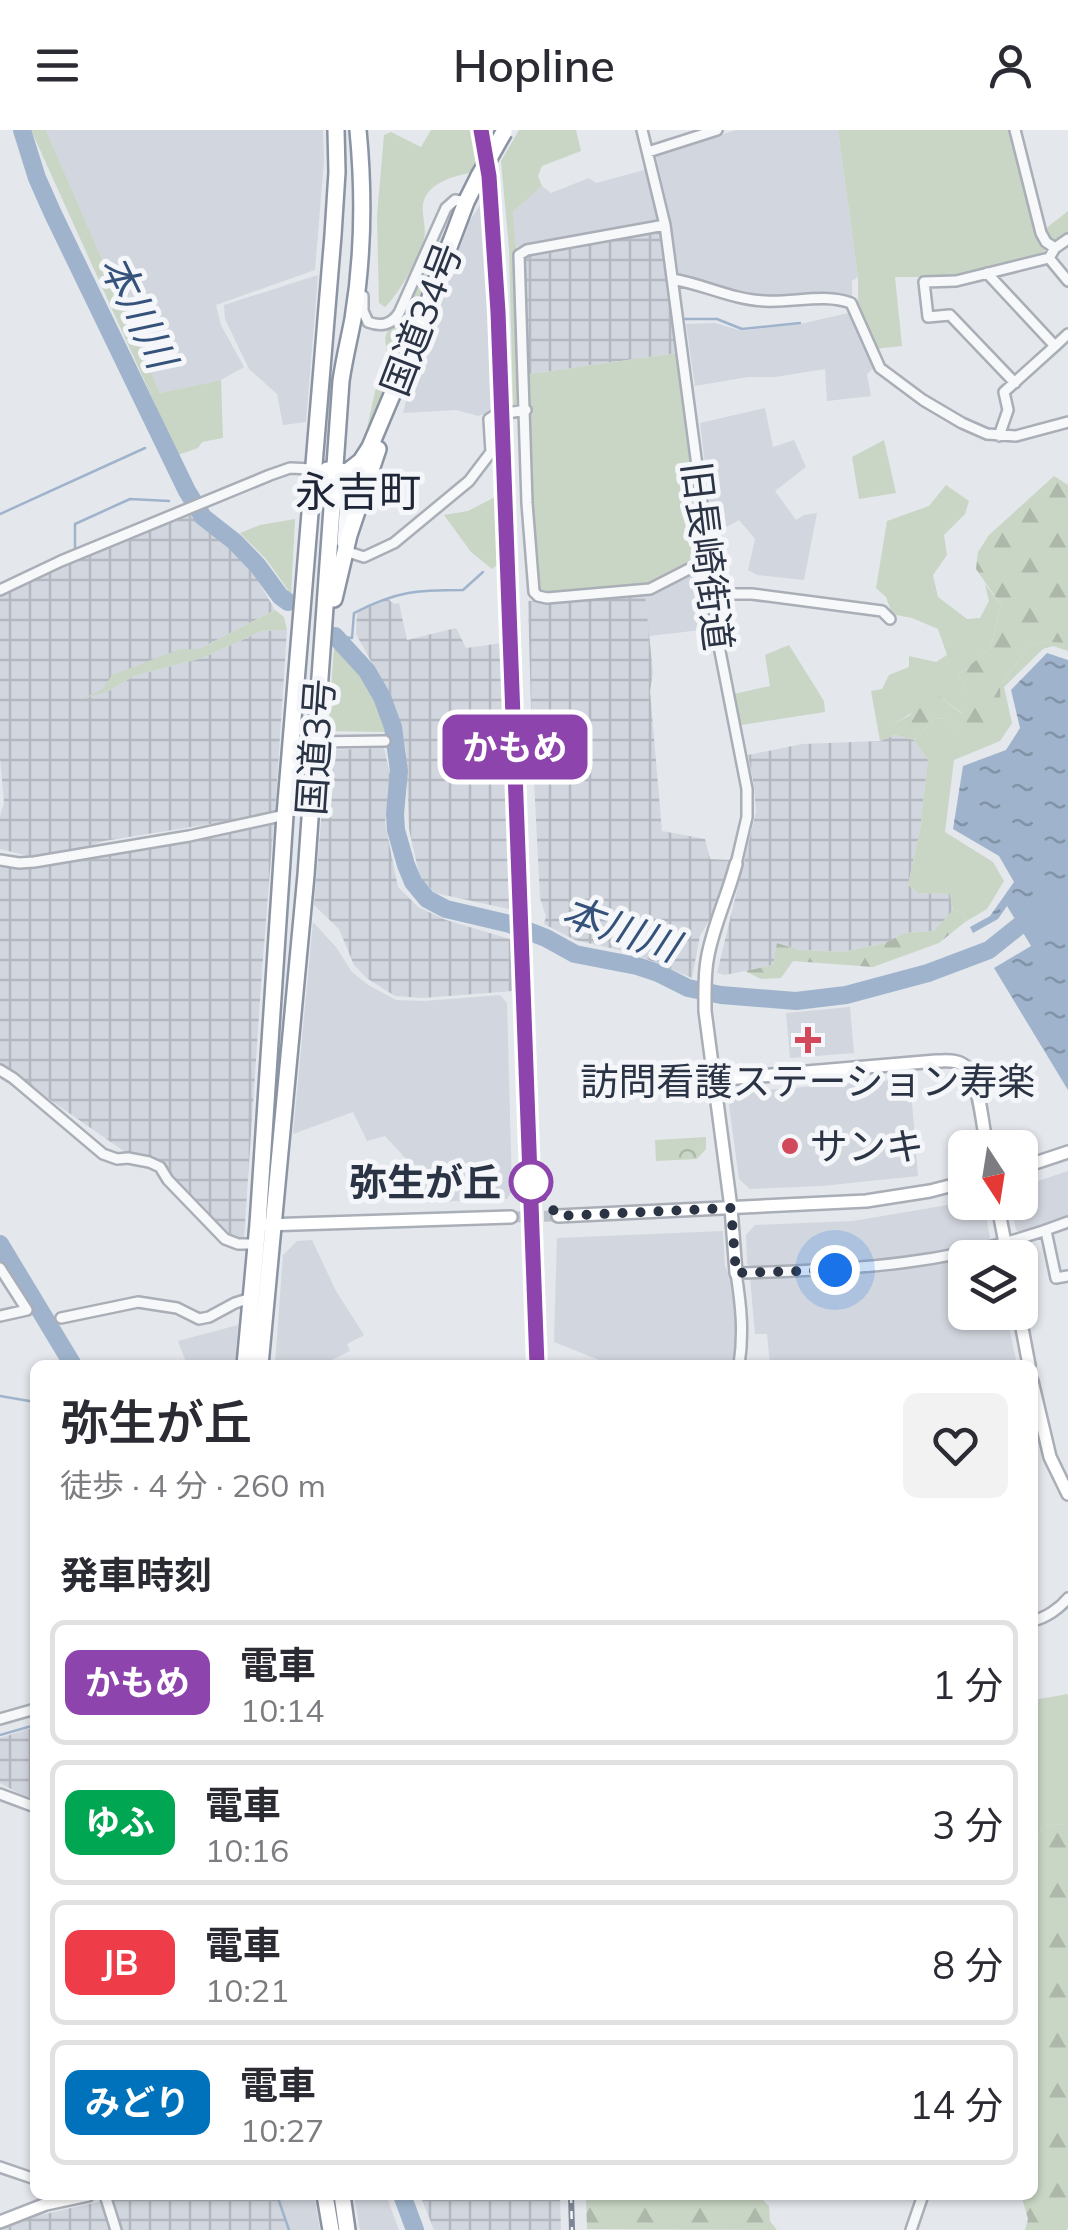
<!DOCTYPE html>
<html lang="ja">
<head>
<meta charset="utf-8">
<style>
  :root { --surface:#fff; --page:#f2f2f3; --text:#2b2b33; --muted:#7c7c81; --line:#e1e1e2 }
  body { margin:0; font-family:Mulish,"Noto Sans JP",sans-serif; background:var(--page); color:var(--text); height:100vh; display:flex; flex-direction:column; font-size:38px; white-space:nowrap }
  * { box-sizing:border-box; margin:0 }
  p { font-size:32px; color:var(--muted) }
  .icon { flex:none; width:55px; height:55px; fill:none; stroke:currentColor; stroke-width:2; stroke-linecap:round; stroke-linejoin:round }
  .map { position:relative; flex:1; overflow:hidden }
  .sheet { position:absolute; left:30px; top:1230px; width:1008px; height:840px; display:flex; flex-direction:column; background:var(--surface); border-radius:15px; box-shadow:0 2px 8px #0004 }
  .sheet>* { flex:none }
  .badge { padding:0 20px; border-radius:15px; font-size:35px; line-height:65px }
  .needle { width:65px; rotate:168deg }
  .tools { position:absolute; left:948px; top:1000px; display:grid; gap:20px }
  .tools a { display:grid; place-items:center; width:90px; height:90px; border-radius:15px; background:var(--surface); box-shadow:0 2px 8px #0004; font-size:50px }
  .you { position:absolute; width:50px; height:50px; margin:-25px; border:8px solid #fff; border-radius:50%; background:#1a73e8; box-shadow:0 0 0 15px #1a73e833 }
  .map>.badge { position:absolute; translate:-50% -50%; box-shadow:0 0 0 5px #fff }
  h2 { padding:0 30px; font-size:38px; line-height:90px }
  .round { display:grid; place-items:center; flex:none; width:105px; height:105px; border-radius:15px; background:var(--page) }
  .summary { display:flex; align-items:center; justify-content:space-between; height:170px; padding:0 30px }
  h1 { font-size:48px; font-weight:600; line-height:75px }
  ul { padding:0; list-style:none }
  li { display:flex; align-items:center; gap:30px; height:125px; margin:0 20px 15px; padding:0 10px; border:5px solid var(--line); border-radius:15px }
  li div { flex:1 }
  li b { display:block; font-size:38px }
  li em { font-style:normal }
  li .badge { min-width:110px; font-weight:700; text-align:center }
  header { display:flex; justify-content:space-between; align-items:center; height:130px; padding:0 30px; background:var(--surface); font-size:45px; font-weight:600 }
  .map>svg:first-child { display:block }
  .built { fill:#d2d6de }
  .industrial { fill:url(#industrial-grid) }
  .grass { fill:#c9d6c5 }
  .forest { fill:url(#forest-firs) }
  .park { fill:url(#park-crowns) }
  .water { fill:url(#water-ripples) }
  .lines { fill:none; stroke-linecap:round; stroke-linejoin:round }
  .stream { stroke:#9fb4cc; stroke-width:2.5 }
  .river { stroke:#9fb4cc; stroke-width:18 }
  .secondary-tunnel { stroke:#bfc3cb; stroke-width:11; stroke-dasharray:11 5.5; stroke-linecap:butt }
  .street-casing { stroke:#a9aeb7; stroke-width:14 }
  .secondary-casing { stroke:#a9aeb7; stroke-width:16 }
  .highway-casing { stroke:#8b94a3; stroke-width:20 }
  .street { stroke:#f7f8fa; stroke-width:9 }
  .secondary { stroke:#fff; stroke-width:11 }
  .highway { stroke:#fff; stroke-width:15 }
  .rail-casing { stroke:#7d8696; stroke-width:6 }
  .rail { stroke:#f4f6f9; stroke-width:2.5; stroke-dasharray:8; stroke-linecap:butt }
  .highway-bridge-casing { stroke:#8b94a3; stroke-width:20; stroke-linecap:butt }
  .highway-bridge { stroke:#fff; stroke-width:15 }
  .line-casing { stroke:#fff; stroke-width:22 }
  .line { stroke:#8e44ad; stroke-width:15 }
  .walk { stroke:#2b3445; stroke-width:10; stroke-dasharray:0 18 }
  .poi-dot { fill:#d1495b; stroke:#f4f6f9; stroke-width:4 }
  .stop-dot { fill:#fff; stroke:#8e44ad; stroke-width:5 }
  .labels { text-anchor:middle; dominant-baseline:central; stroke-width:10; stroke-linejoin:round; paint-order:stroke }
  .street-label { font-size:38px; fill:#2b3445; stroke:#f4f6f9 }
  .poi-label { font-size:38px; fill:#2b3445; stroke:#f4f6f9 }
  .stop-label { font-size:38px; font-weight:bold; fill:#2b3445; stroke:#f4f6f9; text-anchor:end }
  .water-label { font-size:40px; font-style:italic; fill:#34527a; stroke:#f4f6f9 }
  .quarter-label { font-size:42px; fill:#1d2536; stroke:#f4f6f9 }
</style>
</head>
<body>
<header><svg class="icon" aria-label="menu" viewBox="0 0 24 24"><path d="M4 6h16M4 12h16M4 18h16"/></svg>Hopline<svg class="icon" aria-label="person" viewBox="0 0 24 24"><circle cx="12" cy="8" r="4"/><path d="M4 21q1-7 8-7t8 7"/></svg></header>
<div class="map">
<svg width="1068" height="2100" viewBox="0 0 1068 2100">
  <defs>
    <pattern id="industrial-grid" width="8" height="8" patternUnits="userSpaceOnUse" patternTransform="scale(2.5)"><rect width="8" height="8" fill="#d2d6de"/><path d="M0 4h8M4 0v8" fill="none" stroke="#b4b8c0"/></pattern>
    <pattern id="forest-firs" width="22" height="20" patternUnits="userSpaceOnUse" patternTransform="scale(2.5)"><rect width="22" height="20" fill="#c9d6c5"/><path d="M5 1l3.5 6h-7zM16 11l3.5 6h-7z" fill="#adb8ab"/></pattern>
    <pattern id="park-crowns" width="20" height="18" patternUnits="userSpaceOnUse" patternTransform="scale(2.5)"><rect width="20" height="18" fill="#c9d6c5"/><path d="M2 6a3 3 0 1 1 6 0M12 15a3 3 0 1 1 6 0" fill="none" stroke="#adb8ab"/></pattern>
    <pattern id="water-ripples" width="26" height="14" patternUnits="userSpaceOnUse" patternTransform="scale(2.5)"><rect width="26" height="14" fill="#9fb4cc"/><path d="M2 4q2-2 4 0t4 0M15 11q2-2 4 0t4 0" fill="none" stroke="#8293a7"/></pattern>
  </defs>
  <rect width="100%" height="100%" fill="#e4e7ec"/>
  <path class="built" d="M46,0H323L324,31L315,140L216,175L221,195L244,237L221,250L160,263Z
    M736,0H838L858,147L852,151V166H763L679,146L670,86L656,26Z
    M648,39L658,92L516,117L513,82L542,56L551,63L589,48L596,53Z
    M484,69L491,159L495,281L478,286L456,280L403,283L418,223L444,164L469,92Z
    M318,145L306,292L283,295L277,264L249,239L225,189L224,175Z
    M853,182L876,236L867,244L871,266L827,271L825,239L775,247H748L695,256L686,194L715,193L742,201L800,194Z
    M765,278L773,317L794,310L806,337L775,361L796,390L804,385L817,383L804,450L757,445L748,440L755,409L739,390L717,402L713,400L700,293Z
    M706,443L710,499L649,506L645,464L686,444Z
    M313,792L336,817L352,842L368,855L396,870L424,871L500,865L507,873L512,1061L507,1069L407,1073V1030L385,1006L367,1011L353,982L293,1004Z
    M850,877L854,923L790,928L786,883Z
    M910,949L918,1046L822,1056L750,1059L739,1049L729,975L739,962Z
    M1068,1041V1087L1021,1103L1016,1100L1011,1073L1020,1072V1057Z
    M965,1072L974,1073L985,1079L990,1108L988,1112L889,1131L808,1137L751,1138L747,1133L746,1105L755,1095L853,1091Z
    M723,1101L725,1136L731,1151L737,1193L738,1213L734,1235H612L554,1212L557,1108Z
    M312,1110L336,1161L364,1205L347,1214L350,1221L321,1235H275L283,1125L297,1111Z
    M990,1121L994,1127L965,1128V1182L1006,1183L1017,1235H770L767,1204H755L750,1148L888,1141Z
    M238,1195L235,1235H187L178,1211Z
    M278,2065H314L320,2100H290Z
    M354,2065H386L399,2100H360Z"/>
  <path class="industrial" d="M660,101L677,223L529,244L525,126Z
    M191,385L248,434L275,480L199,519L180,520L113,545L109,561L134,546L202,528L262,501L287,500L275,683L214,697L210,694L104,711L78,720L33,727L0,719V686L4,673L0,628V466L37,447Z
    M645,464L653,543L650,561L662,701L705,709L710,729L731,730L717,777L700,806L692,848L632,823L575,810L544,794L546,786L540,768L532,613L528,471L622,468Z
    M388,469L394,474L399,473L407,510L456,498L466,518L502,513L504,589L511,661L509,779L435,763L420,748L409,699L406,620L402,602L383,553L356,504L357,482Z
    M895,605L914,610L928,630L920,700L908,755L918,763L950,764L953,780L935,801L905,803L885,813L842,822L800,820L778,813L773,835L725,845L717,843L756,682L754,655L748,625L802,614L880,611Z
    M384,618L391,649L385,693L398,757L418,777L446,790L510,809L512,861L423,868L395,866L368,849L354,835L339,799L314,775L327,620Z
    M274,690L262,841L244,1108L231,1106L170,1048L168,1039L150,1027L128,1024L0,935V736L20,739L187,710Z
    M35,1597V1669L20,1664L0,1653V1608Z
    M127,2065H278L290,2100H119L110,2069Z
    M420,2065H560L561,2100H434Z
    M103,2071L113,2100H2L36,2086Z"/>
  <path class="grass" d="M31,0H46L160,263L221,250L223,308L202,312L198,318L178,325Z
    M431,0H475L481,24L470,43C454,46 431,52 424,70C420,82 427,97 424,109C420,126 398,166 385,177L379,173L377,86L384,5L391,2L421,17Z
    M519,0H576L581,21L542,36L538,46L542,56L513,82L516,117L520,273L513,275L509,119L501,31Z
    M838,0H1011L1040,103L1068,81V105L1037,126L952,147H895L902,216L874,219L858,173V147Z
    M448,96L418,181L405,200L391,248L367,298L378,248L387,224L385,208L388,200L400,194L433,122Z
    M677,223L706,428L679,437L647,456L544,463L537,460L530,367L529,244Z
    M884,310L896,363L859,369L852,327Z
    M946,355L969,371L965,384L944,405L947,425L933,445L938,467L967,489L980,488L989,471L985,454L1001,475L990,519L959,544L967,561V577L962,583L939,566L895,593V605L880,611L871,561L882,559L889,545L909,537V526L936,532L947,525L938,499L912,488L896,485L891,481L886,467L876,458L887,391L929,376Z
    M497,366L500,433L492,439L471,422L444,385L468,381Z
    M295,389V390L291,464L266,429L240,403L260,395Z
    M275,480L284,487L287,500L262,501L202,528L134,546L109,561L82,569L103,559L112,545L180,519H199Z
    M1044,512L1068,513V521L1053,516L1043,519L1004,557L1012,593L1000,611L954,630L945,702L993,732L1004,751L987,779L965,792L963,783L953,780L950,764L918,763L908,755L920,700L928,630L914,610L934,589L945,588L959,602L1000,556L1029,516Z
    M789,515L824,571L825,582L741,595L734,564L770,556L765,525Z
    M334,517C363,536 376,570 386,602L328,601Z
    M1068,1564V1694L1042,1696L1033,1724V1570Z"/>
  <path class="forest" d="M1054,346L1068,355V513L1044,512L1029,516L1000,556L1001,582L977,603L959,602L945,588L934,589L914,610L895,605V593L910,585L925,563L939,566L961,583L967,577V561L959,544L990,519L1001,475L976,439L978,422L989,405Z
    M953,780L963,783L965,792L939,813L873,837L793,831L781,848L761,849L745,841L773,835L777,813L800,820L842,822L885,813L905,803L934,801Z
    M1068,1694V2097L1067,2100H1025L1028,2089L1021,2065H1032L1033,1724L1042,1696Z
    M586,2065H758L769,2076L770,2091L777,2100L587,2099Z"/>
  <path class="park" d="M706,1007V1019L697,1029L656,1031L655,1010Z"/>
  <path class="water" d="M1047,523L1068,530V960L994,838L1031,816L1007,776L998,789L973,803L970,797L990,786L1014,752L999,726L953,699L963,636L1006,620L1020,598L1011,560Z"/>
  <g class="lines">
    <path class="stream" d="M685,189H717L742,199L800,193
      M0,384L145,318
      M75,419V394L130,369L169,371
      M335,506L352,508L354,483C397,461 416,460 463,460L483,442
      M0,1266L35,1272
      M0,1605L35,1595
      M277,2065L289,2100"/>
    <path class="river" d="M22,0L37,48L53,84L187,361L203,387L235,412L258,436L280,466L288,472
      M335,506L367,541L382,567L393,597L399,641L395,684L396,700L406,735L413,752L427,769L446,779L510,794L546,808L575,824L637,836L658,843L688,858L721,865L796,871L846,865L928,843L989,820L1019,796L1068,776
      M0,1114L73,1235
      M402,2065L415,2100"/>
    <path class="secondary-tunnel" d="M511,1087L558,1086"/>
    <defs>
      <path id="street" d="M642,0L665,95L709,426L717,506L747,659V687L736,734
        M1015,0L1041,103L1046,112L1055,118L1068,109
        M648,22L717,0
        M665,95L527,120L519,125L527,373L534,462L538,466L547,468L650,459L689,439L710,434
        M1049,128L1068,151
        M987,143L1055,216L1004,262L1008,280L999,306
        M672,149C703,154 733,170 765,171C793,173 824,163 851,173L880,238L923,270L962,293L987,304L1016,306L1068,292
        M363,166V181L368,192C381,197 391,195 399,183L446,78L455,70L466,72
        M1055,216L1068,204
        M1015,253L950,185L928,187L924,152L956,151L1049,128L1055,118
        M347,342L342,413L345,421L364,427L394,413L469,351L491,322L489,289L495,285L526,280
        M0,460L61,431L270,345L290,338L313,339
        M713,464H752L882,481L890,489
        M314,612L385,611
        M0,730L19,733L34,732L189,706L285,685
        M0,940L13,948L103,1024L117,1029L128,1028L149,1032L160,1037L168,1050L225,1109L238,1114H256
        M1046,1101L1056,1148L1068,1146
        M0,1138L27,1180L0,1186
        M61,1188L138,1172L177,1178L199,1189L209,1187L235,1173L251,1168
        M739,1235C744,1203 741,1175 736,1143C853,1140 957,1135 1068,1092
        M1032,1491C1046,1488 1060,1478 1068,1468
        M0,1589L35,1579
        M0,1664L35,1677
        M0,2037L35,2049
        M105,2065L116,2100
        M911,2100L923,2065"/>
      <path id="secondary" d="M714,950L936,931C947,931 959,929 967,938C979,950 983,999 987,1018
        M1020,1038L1068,1022
        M997,1072L1008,1128
        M558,1086L866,1071L930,1061L965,1052
        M265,1095L511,1087
        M736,1143L731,1078L705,881C705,862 704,843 708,825C714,794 728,765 736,734
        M1019,1182L1029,1235
        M1032,1251L1050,1327L1068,1364
        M0,2092L46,2074L88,2065"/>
      <path id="highway" d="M327,340L347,342L361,331L370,317L405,234L466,72L479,46
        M334,469L349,405L378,319
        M245,1235L258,1094L285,685L333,105L337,42L336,0
        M260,1235L306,745L341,251C344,230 349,210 353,189C363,128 364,62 358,0
        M325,2065L331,2100
        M342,2065L347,2100"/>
    </defs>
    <use href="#street" class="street-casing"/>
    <use href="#secondary" class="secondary-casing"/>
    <use href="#highway" class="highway-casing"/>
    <use href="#street" class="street"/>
    <use href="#secondary" class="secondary"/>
    <use href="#highway" class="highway"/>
    <defs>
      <path id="rail" d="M481,0L489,46L498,182L537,1235
        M571,2065L572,2100"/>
    </defs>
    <use href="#rail" class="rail-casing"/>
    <use href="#rail" class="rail"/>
    <defs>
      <path id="highway-bridge" d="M479,46L504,2"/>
    </defs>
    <use href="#highway-bridge" class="highway-bridge-casing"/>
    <use href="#highway-bridge" class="highway-bridge"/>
  </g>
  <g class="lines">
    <defs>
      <path id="line" d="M481,0L489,46L498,182L537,1235"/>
    </defs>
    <use href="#line" class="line-casing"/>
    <use href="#line" class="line"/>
    <path class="walk" d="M531,1052L558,1086L731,1078L736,1143L835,1140"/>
  </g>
  <g class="poi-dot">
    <path d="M803 895h10v10h10v10h-10v10h-10v-10h-10v-10h10z"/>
    <circle cx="790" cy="1016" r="10"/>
  </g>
  <circle class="stop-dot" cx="531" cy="1052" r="20"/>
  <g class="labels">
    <g class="street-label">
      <text transform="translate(421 189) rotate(-69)">国道34号</text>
      <text transform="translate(708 426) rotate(83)">旧長崎街道</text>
      <text transform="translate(315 617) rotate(-86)">国道3号</text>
    </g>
    <g class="poi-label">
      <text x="808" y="951">訪問看護ステーション寿楽</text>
      <text x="810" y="1016" text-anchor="start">サンキ</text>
    </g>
    <g class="stop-label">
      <text x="501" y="1052">弥生が丘</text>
    </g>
    <g class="water-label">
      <text transform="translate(139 181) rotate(64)">本川川</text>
      <text transform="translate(621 798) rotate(19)">本川川</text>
    </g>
    <g class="quarter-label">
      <text x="358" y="361">永吉町</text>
    </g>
  </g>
</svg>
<div class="tools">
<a><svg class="needle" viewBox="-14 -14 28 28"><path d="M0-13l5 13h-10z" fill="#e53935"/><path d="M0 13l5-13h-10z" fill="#7c7c81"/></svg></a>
<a><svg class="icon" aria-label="layers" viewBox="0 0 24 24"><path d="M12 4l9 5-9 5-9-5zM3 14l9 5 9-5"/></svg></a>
</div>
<div class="you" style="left:835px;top:1140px"></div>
<b class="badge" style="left:515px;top:617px;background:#8e44ad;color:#fff">かもめ</b>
<section class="sheet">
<div class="summary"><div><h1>弥生が丘</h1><p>徒歩 · 4 分 · 260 m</p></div><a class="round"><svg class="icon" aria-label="heart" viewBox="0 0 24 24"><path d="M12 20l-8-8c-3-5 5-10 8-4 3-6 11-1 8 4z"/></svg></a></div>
<h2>発車時刻</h2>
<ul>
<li><span class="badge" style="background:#8e44ad;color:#fff">かもめ</span><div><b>電車</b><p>10:14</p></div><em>1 分</em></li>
<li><span class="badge" style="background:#00a651;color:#fff">ゆふ</span><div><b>電車</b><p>10:16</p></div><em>3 分</em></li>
<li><span class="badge" style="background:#ee3d49;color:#fff">JB</span><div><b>電車</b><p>10:21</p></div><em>8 分</em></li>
<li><span class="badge" style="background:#0072bc;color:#fff">みどり</span><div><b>電車</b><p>10:27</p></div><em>14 分</em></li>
</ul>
</section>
</div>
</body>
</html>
